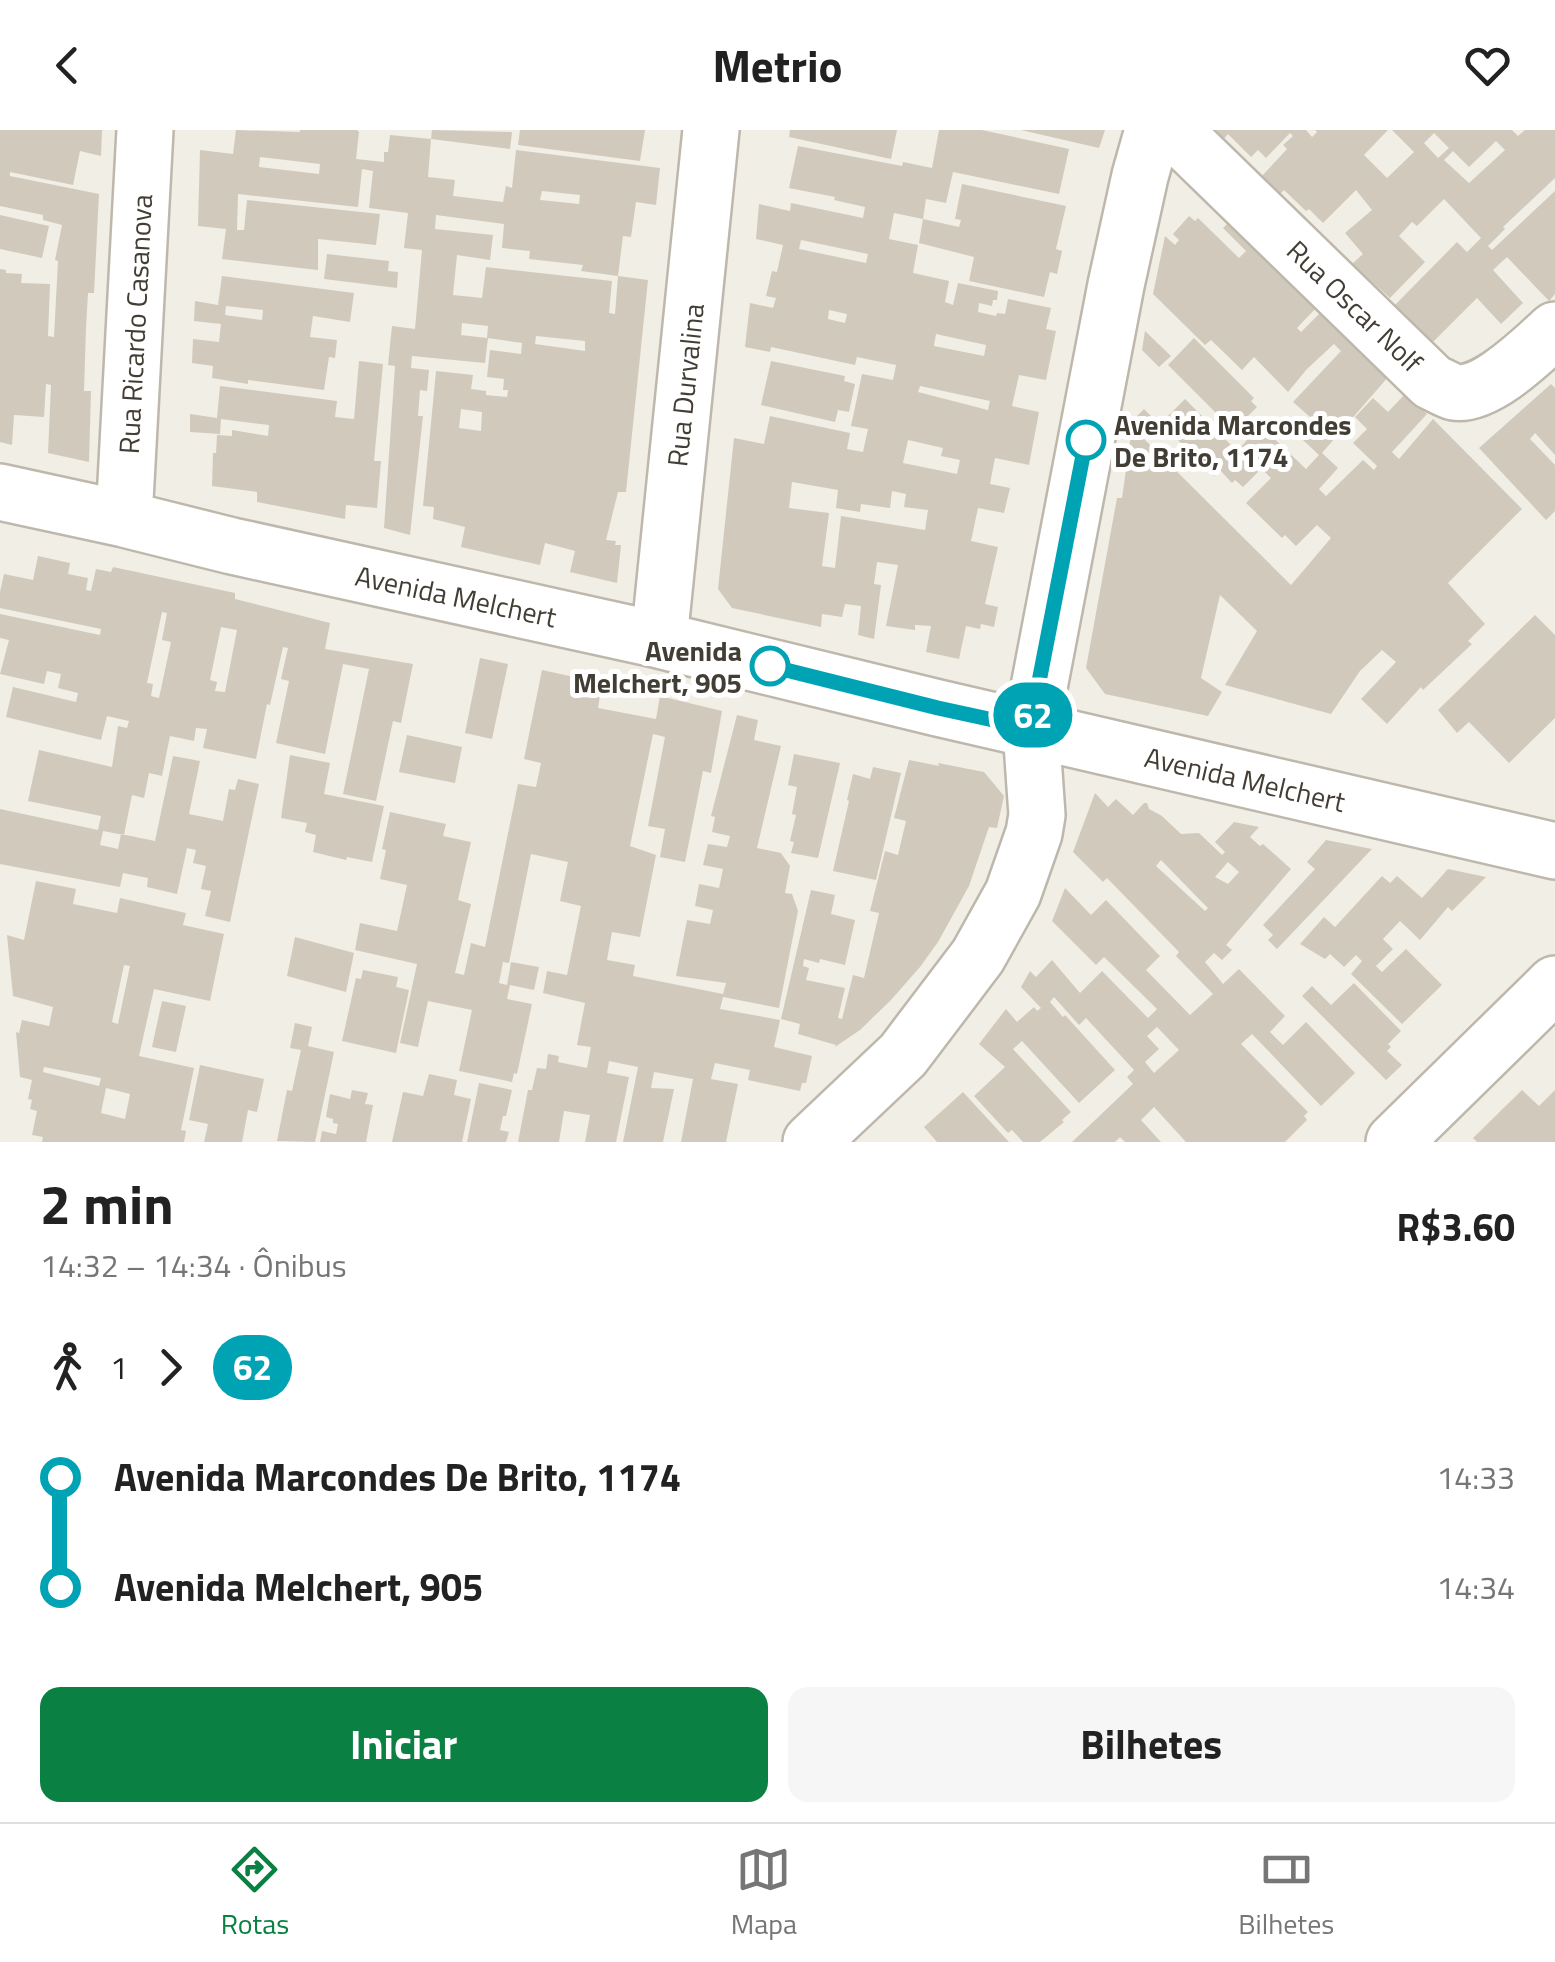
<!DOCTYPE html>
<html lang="pt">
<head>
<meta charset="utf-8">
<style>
  :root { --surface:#fff; --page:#f6f6f6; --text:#222; --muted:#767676; --line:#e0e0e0; --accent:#0b8043 }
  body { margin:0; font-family:"Titillium Web",sans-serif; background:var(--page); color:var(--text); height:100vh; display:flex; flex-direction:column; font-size:38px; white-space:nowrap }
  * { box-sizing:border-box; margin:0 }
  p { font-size:32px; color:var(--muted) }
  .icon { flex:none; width:55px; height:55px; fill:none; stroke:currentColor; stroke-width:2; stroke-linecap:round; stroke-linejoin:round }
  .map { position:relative; height:1012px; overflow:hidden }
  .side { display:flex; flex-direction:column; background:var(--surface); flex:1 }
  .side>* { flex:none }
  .badge { padding:0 20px; border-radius:32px; font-size:35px; line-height:65px }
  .map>.badge { position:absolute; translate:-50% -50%; box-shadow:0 0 0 5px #fff }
  .legs { display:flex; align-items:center; gap:15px; height:110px; padding:0 40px; font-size:32px }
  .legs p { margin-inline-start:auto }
  .headline { display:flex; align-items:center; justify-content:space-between; height:170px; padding:0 40px }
  h1 { font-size:55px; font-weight:700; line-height:75px }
  .action { display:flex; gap:20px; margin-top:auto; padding:20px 40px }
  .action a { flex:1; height:115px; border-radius:20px; background:var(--accent); color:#fff; font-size:40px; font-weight:700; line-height:115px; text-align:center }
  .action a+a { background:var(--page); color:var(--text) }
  ul { padding:0 40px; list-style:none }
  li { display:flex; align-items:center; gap:35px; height:110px; font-size:38px }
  li i { display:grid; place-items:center; width:15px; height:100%; margin:0 12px; background:currentColor }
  li i::after { content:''; width:25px; height:25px; margin:-12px; border:8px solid; border-radius:50%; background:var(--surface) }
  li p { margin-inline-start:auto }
  li:first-child i { background:linear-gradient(#0000 50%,currentColor 0) }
  li:last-child i { background:linear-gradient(currentColor 50%,#0000 0) }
  header { display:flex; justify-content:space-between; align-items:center; height:130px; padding:0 40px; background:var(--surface); font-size:45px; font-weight:700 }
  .tabs { display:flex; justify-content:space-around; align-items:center; height:140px; border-top:2px solid var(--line); background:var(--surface); font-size:28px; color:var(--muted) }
  .tabs a { display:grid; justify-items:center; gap:5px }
  .tabs .active { color:var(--accent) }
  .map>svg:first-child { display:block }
  .building { fill:#d1cabc; fill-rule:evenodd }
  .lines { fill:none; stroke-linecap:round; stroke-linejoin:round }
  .minor-casing { stroke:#beb8ac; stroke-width:60 }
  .minor { stroke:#fff; stroke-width:55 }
  .line-1-casing { stroke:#fff; stroke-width:22 }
  .line-1 { stroke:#00a3b4; stroke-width:15 }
  .stop-1-dot { fill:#fff; stroke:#00a3b4; stroke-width:5 }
  .labels { text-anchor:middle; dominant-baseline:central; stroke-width:10; stroke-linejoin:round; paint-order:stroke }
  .street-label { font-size:28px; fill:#433e35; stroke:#fff }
  .stop-label { font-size:28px; font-weight:bold; fill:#433e35; stroke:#fff; text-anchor:start }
</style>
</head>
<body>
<header><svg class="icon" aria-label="back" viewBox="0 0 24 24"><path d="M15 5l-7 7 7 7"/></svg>Metrio<svg class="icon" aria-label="heart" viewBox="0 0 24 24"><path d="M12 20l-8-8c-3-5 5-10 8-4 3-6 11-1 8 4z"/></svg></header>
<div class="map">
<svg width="1555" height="1012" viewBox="0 0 1555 1012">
  <rect width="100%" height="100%" fill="#f1eee5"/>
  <path class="building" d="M0,0H102L101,26L80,21L73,55L10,42V46L99,64L94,163H88L86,198L84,261H91L89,332L48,323L51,255L46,254L44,287L14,285L12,315L0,312V139L6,140V143L22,144L21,153L50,154L48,206L54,207L58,131L55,130L62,95L43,90V85L0,76Z
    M236,0L300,2V0H357L359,2L356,29L384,32V22H388L390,5L431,9L428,47L455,50L453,66L503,72L506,56L512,58L516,20L660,38L656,75L636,72L631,107L623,106L618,146L648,150L626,362H618L606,410L616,411L615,415H621L617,453L570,442L575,421L545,413L540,435L461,417L465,397L433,389L434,377L423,376L436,241L473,245L471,259L486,261V265L507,267L508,260H503L504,249L487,247L490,220L521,224L522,213L488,208L485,233L412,226L411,238L429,240L427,261L420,260L418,286H423L410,405L384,398L395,236L388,235L392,196L415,199L422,120L404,118L408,83L369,78L373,41L362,39L358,77L238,64L237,100H244L247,70L380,84L376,115L318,109V140L222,129L226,99L198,96L200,20L233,24ZM260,27L320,34L319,44L259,37ZM542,61L580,65L579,74L540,70ZM436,85L504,94L502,118L530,121L529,129L583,135L581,141L618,146L615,184L609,183L612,151L486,137L482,168L453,165L457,125L490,130L493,105L435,99ZM462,193L488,196L487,208L461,205ZM536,206L585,211V221L535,214ZM461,279L482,282L481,301L459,298Z
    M432,0L512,2L510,19L431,9Z
    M520,0H645L640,31L518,15Z
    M790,0H897L891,29L789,7Z
    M939,0H982L1069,19L1059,64L953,42L946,73L926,69L923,89L894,83L889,109L918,115L913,143L949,151L945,172L953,175L958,153L998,161L997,170H993L992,176L979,173L978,182L996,186L997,183L1005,184L1008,169L1051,178L1046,199L1056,201L1046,250L1019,245L1012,276L1039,282L1029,335L995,328L990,354L1010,358L1004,383L978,378L971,411L998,417L985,474L998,477L994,497L981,494L980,499L966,496L959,529L926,522L931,496L915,495V500L886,496L898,435L877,432L874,454L881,455L874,509L858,505L861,476L845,474L842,487L822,484L821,497L732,478L718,459L734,308L764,314L770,286L850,303L847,319L863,322L868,299L851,296L862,244L893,250L896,235L857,227L855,235L771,217L770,222L745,217L750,173L773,178L776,168L766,166L772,141L777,142L783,115L756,109L759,74L790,81L791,73L863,88L865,77L834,70L835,67L789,58L798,16L902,36L903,32L932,38ZM801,110L868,124L866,133L799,119ZM829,180L847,184L845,193L828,189ZM936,204L986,215L984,226L934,216ZM920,256L990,271L988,280L918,262ZM908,310L943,318L941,326L960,330L957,344L903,333ZM792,352L838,360L836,378L860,382L861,374L890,378L892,361L906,364L904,377L928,380L925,400L841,386L835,438L822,436L829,383L789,378Z
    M1021,0H1105L1099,18Z
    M1210,0H1306L1312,7L1317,2L1315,0H1388L1364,25L1387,48L1414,22L1392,0H1512L1518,6L1525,0H1555V48L1503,97L1505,99L1488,116L1492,120L1555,61V164L1549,171L1507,127L1493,140L1523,173L1501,194L1477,168L1431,214L1394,176L1457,112L1467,122L1481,108L1444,69L1417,96L1412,92L1399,106L1425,132L1390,168L1352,134L1363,124L1345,103L1372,80L1356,60L1323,93L1309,79L1306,81L1284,60L1279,65L1261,47L1287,19L1283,15L1293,6L1290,3L1266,28L1258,20L1251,27L1228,4L1222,11ZM1434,3L1449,18L1438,28L1424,13ZM1496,11L1505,20L1469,53L1444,30L1453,21L1469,37Z
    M962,54L1066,76L1056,119L1062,121L1057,144L1050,142L1044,167L969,151L974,127L919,113L923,89L959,97L961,90L955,89Z
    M0,85L49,96L42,128L0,119Z
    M1189,86L1195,91L1198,88L1239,128L1246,121L1223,98L1232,89L1319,175L1297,198L1301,202L1323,180L1389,246L1322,323L1338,338L1319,359L1326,366L1363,330L1374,340L1377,336L1353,313L1367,299L1355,287L1373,268L1388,282L1406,263L1427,284L1392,322L1399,329L1433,289L1522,379L1448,453L1485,494L1468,511L1472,514L1423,560L1421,557L1387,594L1361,569L1396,532L1382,520L1360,541L1331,584L1225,555L1257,501L1220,465L1201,548L1222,562L1208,586L1105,564L1086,538L1117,368H1122L1132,297L1291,455L1331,408L1317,395L1296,416L1285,405L1282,408L1246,373L1271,348L1240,318L1260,295L1306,339L1319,325L1303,310L1318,294L1293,272L1341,221L1334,214L1307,239L1288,262L1254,227L1242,240L1211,210L1205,215L1153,164L1165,106L1175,115L1179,110L1173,104Z
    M327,124L389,131L388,141L398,142L397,158L324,149Z
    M222,146L354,163L350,192L313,186L310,207L337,210L335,228L329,227L324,260L248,250V254L212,248L213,236L192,233L193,209L219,212L221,194L194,191L195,171L218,175ZM226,176L263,180L262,190L225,185Z
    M1145,201L1171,226L1159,237L1142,220Z
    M1194,208L1254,268L1251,271L1257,277L1236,298L1230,293L1228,295L1168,235Z
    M359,231L383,234L374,331H381L377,378L346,375L345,389L257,372V362L212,356L213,323H216L217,305L232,306V300L268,306L269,295L221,289L220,304L190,302V284L217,288L220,256L337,271L335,287L354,289Z
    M771,231L845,246L844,251L855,254L849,282L838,280L835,292L761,275Z
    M1551,254L1555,258V325L1535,303L1530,309L1555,335V381L1546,390L1479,318Z
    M1185,269L1258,342L1243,357L1235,350L1232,353L1220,340L1214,346L1161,293Z
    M1144,279L1163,298L1151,309L1133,290Z
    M38,426L70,433L68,444L88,448L86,460L91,461L96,439L111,442L113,437L235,463V469L330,493L325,519L413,534L401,593L393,591L376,671L343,664L369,539L343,534L325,624L276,613L289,551L281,549L288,518L283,517L270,575L267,574L256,629L203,618L207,599L196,598L194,611L170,606L162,646L149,643L144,668L132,665L124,705L103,701L100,715L118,719L121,704L155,711L173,626L200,631L189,684L223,691L229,659L235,660L238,649L259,654L230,792L205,786L211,761L201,759L206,736L193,733L196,720L187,718L177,764L147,757L148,748L123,743L120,757L0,734V679L98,700L101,686L28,671L39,620L112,637L118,596L127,598L129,591L107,586L101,610L6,587L13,557L76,572L78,563L58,558L61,544L47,541L44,554L0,544L9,510L0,508V484L100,505L101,499L0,478V462L4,444L33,450ZM162,482L167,483L162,510L171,512L159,568L151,566L153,554L147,553ZM221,497L237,500L225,562L215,561L217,552L210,550Z
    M1535,485L1555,505V588L1509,633L1469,592L1457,603L1438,580Z
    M480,528L508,534L492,609L465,603Z
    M542,540L602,553L598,578L656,589L660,566L722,581L711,643L703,641L685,732L660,727L665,699L648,696L665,607L653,604L630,716L656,725L640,807L612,802L607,830L635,835L633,846L723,864L726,853L676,846L687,790L710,794L713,780L695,776L699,754L719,758L723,739L703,735L708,714L727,717L730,706L712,702L715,687L711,686L737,585L758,590L754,610L781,616L757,718L781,723L790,736L785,763L792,764L798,781L779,878L723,867L720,879L780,890L774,917L812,926L806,953H802L800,961L748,950L750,940L715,933L711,949L738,954L726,1012H681L693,949L654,942L651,958L674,959L663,1012H623L638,937L609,931L607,943L629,947L616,1012H585L590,985L564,981L559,1012H518L528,960H532L537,938L546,939L548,924L559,926L558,932L587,938L591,917L577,915L585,873L543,863L547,841L567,845L581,776L560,771L568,732L531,724L509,833L503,832L499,853L507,855L511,832L539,837L534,860L510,855L507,869L532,874L517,944L514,943L512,952L459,941L472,880L428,871L418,917L400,913L417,834L355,820L360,793L397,801L407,755L380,749L386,720L382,719L390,682L446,694L443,706L471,712L458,770L471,774L455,843L464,845L471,813L485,817L518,654L536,657L541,633L524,629Z
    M407,605L462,617L455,653L399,642Z
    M794,624L840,633L818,728L791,723L794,712L790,711L796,685L792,684L797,657L788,655Z
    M290,625L330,633L324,664L384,676L372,732L347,727L346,730L313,722L316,705L305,702L307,693L281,688Z
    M909,630L939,636L938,633L984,642L1004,666L997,698L989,697L969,756L938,812L920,837L891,870L860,900L835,917L836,915L798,904L800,894L781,889L811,760L835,765L831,784L855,790L845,835L820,829L819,833L804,829L803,836L809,838L806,850L845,858L838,888L842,889L853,845L864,848L879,783L870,781L885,721L898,725L906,691L894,688Z
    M873,637L901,643L876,750L833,741L849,671L847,670L853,644L870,649Z
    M1095,663L1108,677L1116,669L1133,685L1144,673H1147L1149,679L1162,686L1181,704L1199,703L1222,725L1225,722L1215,712L1234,692L1259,697L1250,707L1260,716L1263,714L1291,739L1226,815L1232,820L1222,830L1214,823L1205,832L1223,854L1239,839L1285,886L1270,902L1283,915L1306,892L1355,943L1321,976L1252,904L1241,914L1308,982L1304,986L1307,990L1285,1012H1186L1154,977L1141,990L1161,1012H1125L1120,1007L1115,1012H1072L1133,954L1127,947L1134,940L1086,888L1079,895L1054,867L1050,872L1063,887L1065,885L1115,940L1079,973L1022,911L1013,919L1071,982L1062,990L1064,992L1040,1012H1023L1012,1000L1008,1003L974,966L1005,937L979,914L1006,879L1017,892L1034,877L1037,881L1041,878L1021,857L1030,841L1036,847L1052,830L1080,863L1102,841L1148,888L1157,879L1104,827L1096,835L1052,791L1065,758L1091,785L1106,770L1160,826L1146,840L1190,885L1213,864L1176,826L1179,822L1107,748L1103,752L1073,722ZM1161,730L1197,767L1208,778L1205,781L1156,736ZM1228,732L1239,742L1228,754L1215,747ZM1157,897L1179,920L1154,943L1145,932L1159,919L1147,906Z
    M1326,710L1372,719L1277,819L1268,810L1273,805L1263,795L1315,739L1307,732Z
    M1448,739L1486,747L1452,781L1448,777L1420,810L1400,791L1383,809L1393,819L1376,836L1382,842L1406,819L1442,855L1402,894L1351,844L1362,831L1356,825L1344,837L1330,824L1325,829L1300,814L1324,787L1335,797L1382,746L1390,753L1397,746L1422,768Z
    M36,751L76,759L73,774L117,783L120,768L186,783L183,795L224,804L210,871L154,859L139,926L194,938L181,1000L186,1001L184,1012H42L43,1007L32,1005L37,981L30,979L32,970L28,969L32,950L20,947L16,902L19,903L22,890L49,896L53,877L13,866L7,805L24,810ZM124,835L130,836L118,894L112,892ZM44,937L101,948L99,956L43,942ZM106,958L130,964L125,989L101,983Z
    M295,807L354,823L346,862L287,846Z
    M363,840L398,847L396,857L409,860L396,923L342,911L356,848L361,849Z
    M1354,853L1401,901L1388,914L1391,917L1387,921L1402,935L1386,950L1302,866L1312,856L1331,875Z
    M162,871L186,876L176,922L152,917Z
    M295,893L312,897L308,916L334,922L315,1012L277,1011L287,960L292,961L301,920L290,918Z
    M200,935L264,949L257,982L248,980L242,1012H204L208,994L189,990Z
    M429,944L457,950L454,965L471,969L462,1012H392L403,962L423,966Z
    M479,953L512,960L506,986H503L500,1000L509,1002L506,1012H467Z
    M352,960L368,963L365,974L373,975L366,1012H320L322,1001L336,1004L338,994L333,993V989L326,987L330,964L350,969Z
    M1522,960L1539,976L1555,960V1012H1477L1473,1008Z
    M963,962L1009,1012H937L924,997Z"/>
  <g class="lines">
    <defs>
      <path id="minor" d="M1173,0L1432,252C1439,255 1447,260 1454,262C1485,268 1534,219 1555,200
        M0,362L124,389L232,416L659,510L938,578L1555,721
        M124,389L145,0
        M659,510L711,0
        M811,1012L903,925L978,826L1013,763L1034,703L1037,685L1031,599L1116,155L1140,46L1153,0
        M1394,1012L1555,854"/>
    </defs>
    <use href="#minor" class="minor-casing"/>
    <use href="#minor" class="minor"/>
  </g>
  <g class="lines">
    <defs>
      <path id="line-1" d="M770,536L938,578L1030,598L1086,310"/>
    </defs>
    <use href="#line-1" class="line-1-casing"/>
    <use href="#line-1" class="line-1"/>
  </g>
  <g class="stop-1-dot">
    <circle cx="1086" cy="310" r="18"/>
    <circle cx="770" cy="536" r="18"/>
  </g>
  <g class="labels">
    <g class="street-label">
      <text transform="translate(1355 176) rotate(44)">Rua Oscar Nolf</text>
      <text transform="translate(135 194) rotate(-87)">Rua Ricardo Casanova</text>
      <text transform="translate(685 255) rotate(-84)">Rua Durvalina</text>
      <text transform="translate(456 466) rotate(12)">Avenida Melchert</text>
      <text transform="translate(1245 649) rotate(13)">Avenida Melchert</text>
    </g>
    <g class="stop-label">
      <text x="1114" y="294">Avenida Marcondes<tspan x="1114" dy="32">De Brito, 1174</tspan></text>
      <text x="742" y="520" text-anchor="end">Avenida<tspan x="742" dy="32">Melchert, 905</tspan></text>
    </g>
  </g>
</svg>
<b class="badge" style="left:1033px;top:585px;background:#00a3b4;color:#fff">62</b>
</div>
<section class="side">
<div class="headline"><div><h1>2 min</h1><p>14:32 – 14:34 · Ônibus</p></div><b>R$3.60</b></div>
<div class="legs"><svg class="icon" aria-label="walk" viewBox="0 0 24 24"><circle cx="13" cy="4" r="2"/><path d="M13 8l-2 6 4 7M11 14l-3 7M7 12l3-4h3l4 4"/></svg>1<svg class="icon" aria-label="forward" viewBox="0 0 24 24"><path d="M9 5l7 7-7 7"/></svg><b class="badge" style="background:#00a3b4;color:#fff">62</b></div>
<ul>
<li><i style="color:#00a3b4"></i><b>Avenida Marcondes De Brito, 1174</b><p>14:33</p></li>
<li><i style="color:#00a3b4"></i><b>Avenida Melchert, 905</b><p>14:34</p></li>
</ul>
<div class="action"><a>Iniciar</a><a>Bilhetes</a></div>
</section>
<nav class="tabs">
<a class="active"><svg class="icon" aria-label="directions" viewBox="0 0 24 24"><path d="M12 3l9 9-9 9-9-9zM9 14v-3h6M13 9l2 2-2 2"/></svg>Rotas</a>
<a><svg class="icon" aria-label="map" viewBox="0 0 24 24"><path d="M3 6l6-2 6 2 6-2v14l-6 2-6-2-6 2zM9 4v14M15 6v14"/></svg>Mapa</a>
<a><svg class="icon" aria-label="tickets" viewBox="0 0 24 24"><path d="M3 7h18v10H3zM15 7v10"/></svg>Bilhetes</a>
</nav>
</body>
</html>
